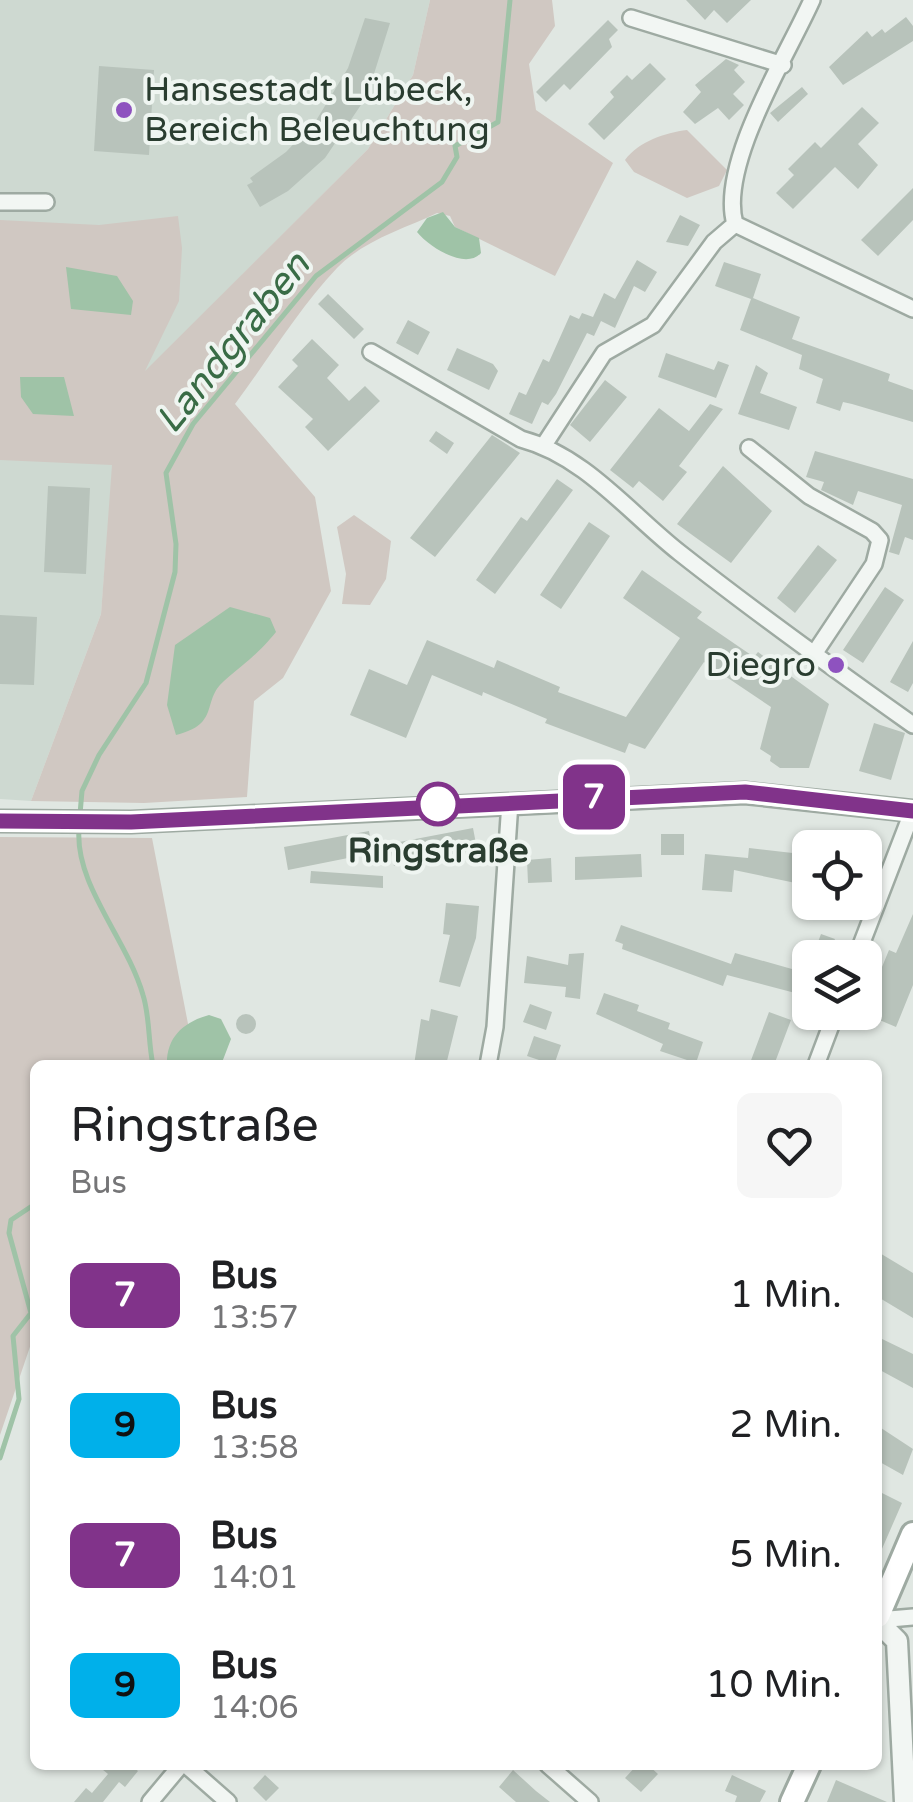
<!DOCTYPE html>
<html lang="de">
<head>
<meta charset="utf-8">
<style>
  :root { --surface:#fff; --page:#f6f6f6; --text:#202124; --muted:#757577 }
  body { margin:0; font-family:"Varela Round",sans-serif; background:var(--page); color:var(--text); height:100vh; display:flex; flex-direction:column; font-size:38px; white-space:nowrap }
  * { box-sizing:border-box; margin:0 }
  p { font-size:32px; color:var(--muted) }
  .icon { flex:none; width:55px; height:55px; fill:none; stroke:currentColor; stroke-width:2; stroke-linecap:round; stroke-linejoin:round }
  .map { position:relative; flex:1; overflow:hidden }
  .sheet { position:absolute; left:30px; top:1060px; width:852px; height:710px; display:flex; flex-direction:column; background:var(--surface); border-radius:15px; box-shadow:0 2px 8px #0004 }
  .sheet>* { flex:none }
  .badge { padding:0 20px; border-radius:15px; font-size:35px; line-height:65px }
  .buttons { position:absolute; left:792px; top:830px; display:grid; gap:20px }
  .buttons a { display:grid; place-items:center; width:90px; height:90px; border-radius:15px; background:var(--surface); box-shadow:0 2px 8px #0004; font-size:50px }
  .map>.badge { position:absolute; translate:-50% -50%; box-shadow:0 0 0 5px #fff }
  .round { display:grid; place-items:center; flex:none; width:105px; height:105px; border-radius:15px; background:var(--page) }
  .summary { display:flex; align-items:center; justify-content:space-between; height:170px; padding:0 40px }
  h1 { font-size:48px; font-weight:600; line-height:75px }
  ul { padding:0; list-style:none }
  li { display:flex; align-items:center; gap:30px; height:130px; padding:0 40px }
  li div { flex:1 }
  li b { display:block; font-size:38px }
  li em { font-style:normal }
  li .badge { min-width:110px; font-weight:700; text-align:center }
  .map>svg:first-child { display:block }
  .built { fill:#ced9d1 }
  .green { fill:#d0c8c2 }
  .water { fill:#9fc3a7 }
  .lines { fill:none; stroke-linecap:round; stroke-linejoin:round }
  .stream { stroke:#9fc3a7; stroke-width:5 }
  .building { fill:#b8c3bb }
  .minor-casing { stroke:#9eaaa2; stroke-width:20 }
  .tertiary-casing { stroke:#9eaaa2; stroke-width:25 }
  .secondary-casing { stroke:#9eaaa2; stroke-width:28 }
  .minor { stroke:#f2f6f3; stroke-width:15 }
  .tertiary { stroke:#f2f6f3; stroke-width:20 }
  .secondary { stroke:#fff; stroke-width:22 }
  .line-casing { stroke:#fff; stroke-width:22 }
  .line { stroke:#81338a; stroke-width:15 }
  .poi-dot { fill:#8e52bf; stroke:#eff5f1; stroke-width:4 }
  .stop-dot { fill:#fff; stroke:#81338a; stroke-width:5 }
  .labels { text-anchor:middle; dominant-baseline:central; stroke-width:8; stroke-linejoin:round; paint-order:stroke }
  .poi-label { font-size:35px; fill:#2a3d30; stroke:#eff5f1; text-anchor:start }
  .stop-label { font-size:35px; font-weight:bold; fill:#2a3d30; stroke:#eff5f1 }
  .water-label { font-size:38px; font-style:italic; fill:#396c46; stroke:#eff5f1 }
</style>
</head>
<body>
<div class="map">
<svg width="913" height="1802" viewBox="0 0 913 1802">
  <rect width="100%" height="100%" fill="#e0e7e2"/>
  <path class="built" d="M0,0H430L413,75L368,149L142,375L113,464L101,614L31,801L0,799Z"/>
  <path class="green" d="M430,0H552L555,26L529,64L536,110L613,163L555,276L455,227L450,216L437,213C404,229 364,240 337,268C299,308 268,360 235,404L315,497L331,591L283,678L254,701L247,797L144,803L31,801L101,614L112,465L0,460V220L99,225L178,216L182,248L179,301L145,371L368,149L413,75Z
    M687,130L727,170L719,186L687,198L634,172L625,160C639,141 665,133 687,130Z
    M354,515L391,541L386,579L370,605L342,604L346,574L337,527Z
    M0,837L152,838L196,1065H35V1332L0,1435Z"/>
  <path class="water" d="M443,212L455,227L479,238L481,253C466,270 430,248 417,232L427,218Z
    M66,267L117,276L133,301L131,315L71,309Z
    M20,377H64L74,416L33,414L21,397Z
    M230,607L270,618L276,632C257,655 246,662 224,681C201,701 221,724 176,735L167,705L175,645Z
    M209,1015L221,1019L231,1039L221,1065H167C166,1038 183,1022 209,1015Z"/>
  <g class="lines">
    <path class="stream" d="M80,814L82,791L99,755L146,683L175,572L176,544L166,473L193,424L316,276L442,182L457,157L455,146L498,122L510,0
      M79,830C75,885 127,939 143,995C150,1017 148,1042 153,1065
      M0,1458L19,1399L13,1336L31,1313L9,1233L11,1220L35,1204"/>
  </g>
  <path class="building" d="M686,0H751L727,23L714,10L705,20Z
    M906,17L913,26V41L843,85L829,67L867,31L872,37L882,29L885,33Z
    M365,18L390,23L367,96L325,158L288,191L260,207L247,185L253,182L250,178L286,152L317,119L348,68Z
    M608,20L618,30L609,39L612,47L570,90L564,84L546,102L536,92Z
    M726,59L739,65L734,70L745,82L733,94L744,105L729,120L718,108L695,124L683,112L701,92L695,85Z
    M650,63L666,79L604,140L588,124L614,97L610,92L627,75L632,80Z
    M99,66L154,70L149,155L94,151Z
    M802,87L808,94L778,122L770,113Z
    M862,107L879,123L858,144L878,165L858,189L835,167L793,209L776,193L794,175L788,169L815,142L821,148Z
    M913,188V220L878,256L861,240Z
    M680,215L700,225L688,246L666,242Z
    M637,260L657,272L645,292L634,286L615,328L601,321L594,336L587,333L556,394L548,405L542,402L532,424L509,414L519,392L526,395L543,359L549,362L570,315L579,319L582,313L593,317L604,293L615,299Z
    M724,262L761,274L753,298L800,317L792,339L890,374L888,381L913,390V422L852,404L843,402L840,411L816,403L823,379L799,369L802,355L740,330L751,299L715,286Z
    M328,294L364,329L354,339L318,304Z
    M408,320L430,332L418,355L396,343Z
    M312,339L339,365L327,378L349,401L365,386L380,401L328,451L305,427L313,419L278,387L298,366L292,360Z
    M457,348L493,364L498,371L489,390L447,370Z
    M666,353L714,370L718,361L729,365L716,398L658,377Z
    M756,365L768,373L760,393L797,407L789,430L738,414Z
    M605,380L627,397L590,442L570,425Z
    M710,404L723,409L679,466L687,472L663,501L639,481L633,488L610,470L659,408L689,431Z
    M436,431L454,443L447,454L429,441Z
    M492,435L520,453L435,557L410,538Z
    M815,451L913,479V540L905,537L899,555L889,552L902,505L858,491L853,505L821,490L824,482L806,477Z
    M723,466L772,511L731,563L677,524Z
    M557,479L573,490L495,594L476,580L521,517L527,521Z
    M48,486L90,488L86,574L44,572Z
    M589,522L610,536L561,609L540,595Z
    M818,545L837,560L795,613L777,598Z
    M642,570L702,612L697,618L754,657L758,652L829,704L809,768H780L770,761L771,756L760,749L771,707L704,662L645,749L629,743L625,753L545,723L547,719L483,692L482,696L432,675L406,738L350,715L369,669L407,685L427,640L494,668L497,660L560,687L558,692L626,717L680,638L623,598Z
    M885,587L904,600L863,663L843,650Z
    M0,615L37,617L34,685L0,684Z
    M913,641V683L908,692L890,682Z
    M874,723L905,733L891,780L859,771Z
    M473,828L477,849L394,866L389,844Z
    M369,831L373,853L288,870L284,847Z
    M661,834H684V855H661Z
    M749,848L810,855V886L734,870L732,892L702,890L705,854L748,858Z
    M641,854L642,877L575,880V857Z
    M551,858L552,882L528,883L527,860Z
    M311,871L383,876V888L310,883Z
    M446,903L479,906L476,938L460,987L439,982L450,935L443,934Z
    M913,914V985L896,1027L863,1013L889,950L896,953Z
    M621,925L731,964L735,953L806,973L799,994L727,975L723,986L622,949L623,944L615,941Z
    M821,934L835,939L827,958H812Z
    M584,953L580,999L565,997L566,987L524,983L527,956L568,965L569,954Z
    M604,993L639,1005L637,1011L670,1023L668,1029L703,1042L696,1063L660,1051L663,1044L596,1014Z
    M530,1004L552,1012L546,1030L523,1022Z
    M431,1009L458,1016L446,1065H414L421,1019L429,1021Z
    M769,1012L791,1020L774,1065H757L750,1063Z
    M236 1024a10 10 0 1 1 20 0a10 10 0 1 1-20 0Z
    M534,1036L561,1045L554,1065L527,1056Z
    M878,1252L913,1273V1318L878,1297Z
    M878,1337L913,1354V1388L878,1369Z
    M878,1426L913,1449L903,1475L878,1461Z
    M878,1491L902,1503L878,1558Z
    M97,1765H131L138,1771L125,1787L119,1782L103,1802H74L86,1788L92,1793L108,1774Z
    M637,1765H648L658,1774L641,1792L625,1778Z
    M513,1770L536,1791L550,1802H516L499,1787Z
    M265,1775L279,1788L266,1801L253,1788Z
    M732,1775L766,1791L760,1802H735L737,1796L725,1791Z
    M836,1780L887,1802H827Z"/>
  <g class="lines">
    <defs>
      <path id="minor" d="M812,0C787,56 718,165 735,224L913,309
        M631,18L783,65
        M0,202H46
        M371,352L521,439C585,456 629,513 680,553C756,613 834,669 913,725
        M544,445L604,353L653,325L714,242L735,224
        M749,448L809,496L872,531L880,540L874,564L812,657
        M856,958L913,810
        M488,1065L495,1027L510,802
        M816,1065L836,1012
        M878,1620L913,1617
        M186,1765L228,1802
        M548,1765L590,1802
        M150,1802L181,1765"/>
      <path id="tertiary" d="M0,821L131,822L745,793L913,811
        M878,1622L897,1641L905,1802"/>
      <path id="secondary" d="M878,1616L913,1534
        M792,1802L809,1765"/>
    </defs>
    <use href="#minor" class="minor-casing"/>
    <use href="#tertiary" class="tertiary-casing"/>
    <use href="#secondary" class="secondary-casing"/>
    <use href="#minor" class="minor"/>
    <use href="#tertiary" class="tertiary"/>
    <use href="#secondary" class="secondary"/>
  </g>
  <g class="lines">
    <defs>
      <path id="line" d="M0,821L131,822L745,792L913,811"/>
    </defs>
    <use href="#line" class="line-casing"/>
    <use href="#line" class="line"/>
  </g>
  <g class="poi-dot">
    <circle cx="124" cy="110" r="10"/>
    <circle cx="836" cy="665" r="10"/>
  </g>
  <circle class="stop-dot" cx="438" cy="804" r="20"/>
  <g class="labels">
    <g class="poi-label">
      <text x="144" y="90">Hansestadt Lübeck,<tspan x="144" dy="40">Bereich Beleuchtung</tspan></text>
      <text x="816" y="665" text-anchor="end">Diegro</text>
    </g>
    <g class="stop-label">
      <text x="438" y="851">Ringstraße</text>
    </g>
    <g class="water-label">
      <text transform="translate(233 343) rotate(-51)">Landgraben</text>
    </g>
  </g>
</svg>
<div class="buttons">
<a><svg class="icon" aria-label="locate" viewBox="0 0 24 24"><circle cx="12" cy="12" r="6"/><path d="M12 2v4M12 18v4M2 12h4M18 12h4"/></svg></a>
<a><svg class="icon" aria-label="layers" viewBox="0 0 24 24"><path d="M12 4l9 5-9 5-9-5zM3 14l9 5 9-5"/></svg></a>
</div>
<b class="badge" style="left:594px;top:797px;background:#81338a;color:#fff">7</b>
<section class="sheet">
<div class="summary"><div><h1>Ringstraße</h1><p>Bus</p></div><a class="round"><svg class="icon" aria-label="heart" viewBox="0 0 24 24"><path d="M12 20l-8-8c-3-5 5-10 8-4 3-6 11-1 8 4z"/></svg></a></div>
<ul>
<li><span class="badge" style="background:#81338a;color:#fff">7</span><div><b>Bus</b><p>13:57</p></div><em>1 Min.</em></li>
<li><span class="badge" style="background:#00b0ea;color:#111">9</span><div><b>Bus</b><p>13:58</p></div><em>2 Min.</em></li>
<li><span class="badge" style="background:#81338a;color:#fff">7</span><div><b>Bus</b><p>14:01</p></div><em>5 Min.</em></li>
<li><span class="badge" style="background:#00b0ea;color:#111">9</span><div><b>Bus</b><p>14:06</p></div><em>10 Min.</em></li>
</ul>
</section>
</div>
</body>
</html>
